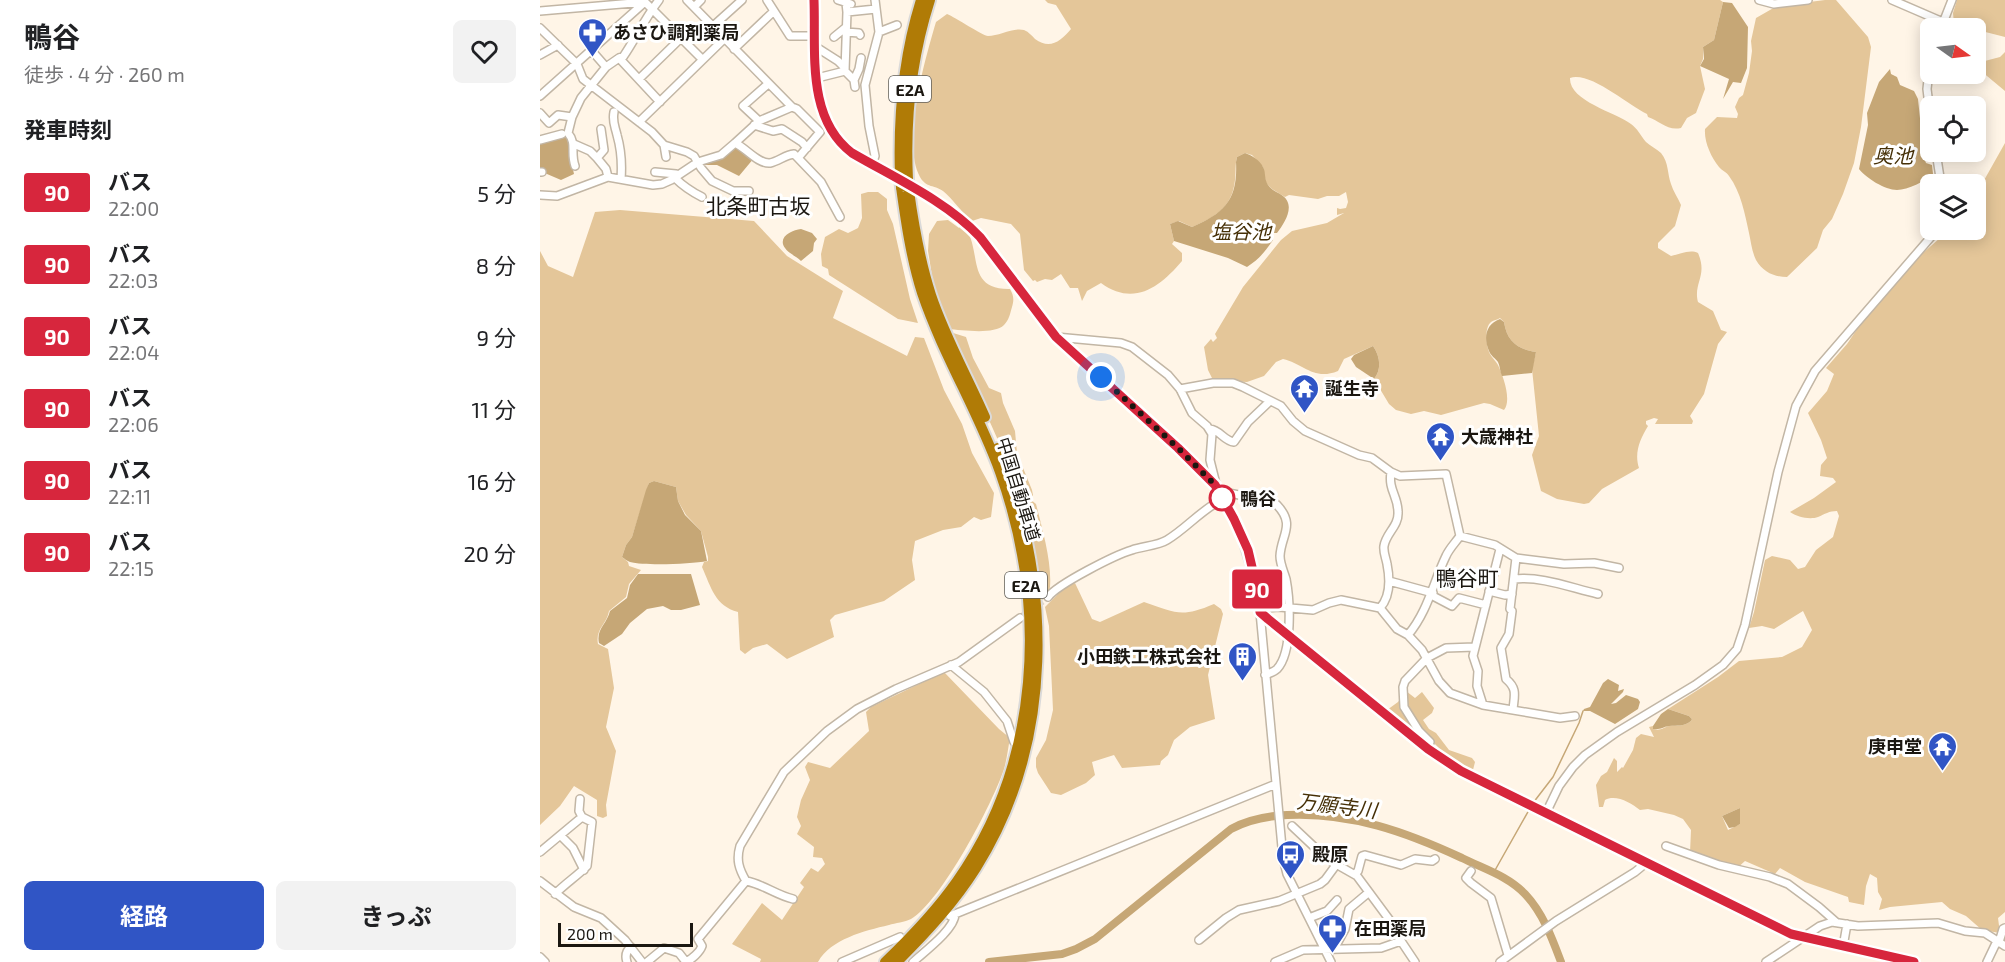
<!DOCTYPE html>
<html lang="ja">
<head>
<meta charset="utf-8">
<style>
  :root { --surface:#fff; --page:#f2f2f2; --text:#202124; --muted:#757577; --accent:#3055c5 }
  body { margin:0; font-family:"Exo 2","Noto Sans JP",sans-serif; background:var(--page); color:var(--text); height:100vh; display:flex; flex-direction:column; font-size:22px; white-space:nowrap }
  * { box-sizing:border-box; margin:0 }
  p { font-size:20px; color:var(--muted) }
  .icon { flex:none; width:33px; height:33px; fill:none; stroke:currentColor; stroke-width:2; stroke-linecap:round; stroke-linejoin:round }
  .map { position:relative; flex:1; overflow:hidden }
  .panel { display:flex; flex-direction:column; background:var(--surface); width:540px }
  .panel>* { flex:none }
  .badge { padding:0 12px; border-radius:4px; font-size:21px; line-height:39px }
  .needle { width:39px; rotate:104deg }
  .buttons { position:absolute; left:1380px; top:18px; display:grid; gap:12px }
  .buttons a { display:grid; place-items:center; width:66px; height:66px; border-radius:9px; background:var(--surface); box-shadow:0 3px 15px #0003; font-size:30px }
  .scale { position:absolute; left:18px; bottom:15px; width:135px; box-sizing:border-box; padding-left:6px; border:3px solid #1b1711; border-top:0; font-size:16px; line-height:21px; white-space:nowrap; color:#1b1711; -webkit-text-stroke:4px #fff; paint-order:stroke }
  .you { position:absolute; width:30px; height:30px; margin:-15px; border:4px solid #fff; border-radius:50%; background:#1a73e8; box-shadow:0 0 0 9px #1a73e833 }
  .map>.badge { position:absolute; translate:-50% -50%; box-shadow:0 0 0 3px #fff }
  h2 { padding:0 24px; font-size:22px; line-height:54px }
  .round { display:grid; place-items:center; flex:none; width:63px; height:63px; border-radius:9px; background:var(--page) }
  .summary { display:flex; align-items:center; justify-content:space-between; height:102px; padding:0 24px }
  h1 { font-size:28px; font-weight:700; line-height:45px }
  .action { display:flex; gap:12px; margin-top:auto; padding:12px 24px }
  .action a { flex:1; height:69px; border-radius:9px; background:var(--accent); color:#fff; font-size:24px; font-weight:700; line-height:69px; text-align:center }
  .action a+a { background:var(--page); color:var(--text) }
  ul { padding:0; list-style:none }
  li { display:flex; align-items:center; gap:18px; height:72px; padding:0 24px }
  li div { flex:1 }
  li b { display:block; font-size:22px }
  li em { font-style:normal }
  li .badge { min-width:66px; font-weight:700; text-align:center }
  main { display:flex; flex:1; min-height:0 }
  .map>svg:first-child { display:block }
  .green { fill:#e4c699; fill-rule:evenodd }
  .water { fill:#c6a776 }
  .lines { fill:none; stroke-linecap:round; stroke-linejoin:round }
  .stream { stroke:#c6a776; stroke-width:1.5 }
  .river { stroke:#c6a776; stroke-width:8 }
  .minor-tunnel { stroke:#ddd4c7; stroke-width:7; stroke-dasharray:7 3.5; stroke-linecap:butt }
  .minor-casing { stroke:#c2b6a5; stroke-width:10 }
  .major-casing { stroke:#dbdad9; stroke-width:11 }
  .highway-casing { stroke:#dbdad9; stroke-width:14 }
  .minor { stroke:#fff; stroke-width:7 }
  .major { stroke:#d0b06a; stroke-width:8 }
  .highway { stroke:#b07b06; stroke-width:10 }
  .highway-bridge-casing { stroke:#dbdad9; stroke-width:14; stroke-linecap:butt }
  .highway-bridge { stroke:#b07b06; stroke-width:10 }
  .line-casing { stroke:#fff; stroke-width:14 }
  .line { stroke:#d7263d; stroke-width:9 }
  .walk { stroke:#1b1711; stroke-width:6; stroke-dasharray:0 10.8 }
  .stop-dot { fill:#fff; stroke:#d7263d; stroke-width:3 }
  .labels { text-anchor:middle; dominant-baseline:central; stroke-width:6; stroke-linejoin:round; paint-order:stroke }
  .shield { fill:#fff; stroke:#5f5d58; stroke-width:1.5 }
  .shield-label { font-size:16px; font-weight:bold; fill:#1b1711 }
  .poi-label { font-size:18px; font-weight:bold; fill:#1b1711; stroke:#fff; text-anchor:start }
  .street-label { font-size:18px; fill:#1b1711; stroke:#fff }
  .stop-label { font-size:18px; font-weight:bold; fill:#1b1711; stroke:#fff; text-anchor:start }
  .water-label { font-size:20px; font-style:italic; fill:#463007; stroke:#fff }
  .quarter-label { font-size:21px; fill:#1b1711; stroke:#fff }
</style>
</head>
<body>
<main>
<section class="panel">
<div class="summary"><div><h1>鴨谷</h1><p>徒歩 · 4 分 · 260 m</p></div><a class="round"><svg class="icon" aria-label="heart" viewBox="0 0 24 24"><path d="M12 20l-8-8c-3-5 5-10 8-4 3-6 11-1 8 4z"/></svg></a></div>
<h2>発車時刻</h2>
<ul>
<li><span class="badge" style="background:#d7263d;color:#fff">90</span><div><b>バス</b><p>22:00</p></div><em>5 分</em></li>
<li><span class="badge" style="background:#d7263d;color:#fff">90</span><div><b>バス</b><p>22:03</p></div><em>8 分</em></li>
<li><span class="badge" style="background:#d7263d;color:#fff">90</span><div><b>バス</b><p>22:04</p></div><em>9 分</em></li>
<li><span class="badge" style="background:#d7263d;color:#fff">90</span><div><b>バス</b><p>22:06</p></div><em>11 分</em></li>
<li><span class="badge" style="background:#d7263d;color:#fff">90</span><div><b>バス</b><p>22:11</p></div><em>16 分</em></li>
<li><span class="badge" style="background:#d7263d;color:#fff">90</span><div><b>バス</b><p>22:15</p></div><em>20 分</em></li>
</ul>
<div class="action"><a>経路</a><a>きっぷ</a></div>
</section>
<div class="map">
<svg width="1465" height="962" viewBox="0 0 1465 962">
  <rect width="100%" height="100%" fill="#fff5e7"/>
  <path class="green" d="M505,0H1180L1183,2L1174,40L1163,47V59L1160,66L1165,89L1156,113L1147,118L1141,128C1127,131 1120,121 1108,117L1107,114C1088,105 1050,71 1030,78C1029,101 1075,112 1091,124C1097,128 1101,136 1106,142C1110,146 1117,149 1121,153C1129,163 1127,173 1131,184C1133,191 1138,198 1141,205L1135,226L1118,243V248L1131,256C1140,254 1150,249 1158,253C1168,276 1153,283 1158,302L1173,311L1181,330L1187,332L1178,344L1164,394L1150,416L1153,421L1152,424H1115L1118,419L1114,418L1106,421V424L1108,426C1100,439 1094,453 1099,468L1062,489L1049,503L1044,504L1017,499L1001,491L992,455L999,436L992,369L996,352C978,349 967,342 964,322L960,318C957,320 954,320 951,322C944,328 946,346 950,354C952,358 956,361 958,365C963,376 972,400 964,410L950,404L944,403L901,415L884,411L871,414L856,410L849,404L834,379C842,369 840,356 833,346L804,359L798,371C774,381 764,364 743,359L736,362L724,376L707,382L673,380L668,370L664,347L671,339L673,342L677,338L675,334L703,287L741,240L752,231L787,223L804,213L797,215V208L800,209L806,208L808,202L806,192L799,196H787L778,199L749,195L745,197L732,189L726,183L723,167L712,155L705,153L697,157C695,164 696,172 695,180C692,208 675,217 652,227L639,221L630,224L634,241L632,244L642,253V261C620,287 594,307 561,283L547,291L542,301L538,288H530L521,274L512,280L505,279L497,282L495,280L493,281L484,270L480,234L471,224L441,218L432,221C422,213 412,198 403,191C395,185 386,188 380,177C361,143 385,59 396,22L407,14C415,17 443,36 448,36C459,36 474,27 484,30C489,32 492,36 495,39C510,50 521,41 531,29L516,5L508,3Z
    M1285,0H1296L1328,37L1331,47L1321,127L1314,163L1303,194L1292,219L1283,230L1277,248L1247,277C1234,277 1223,272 1216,260C1212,252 1211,242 1209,233C1205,215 1201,192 1189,176C1187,172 1182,171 1179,167C1171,157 1164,142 1165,129L1177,117L1197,118L1198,114L1195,107L1199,98L1203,95L1209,73L1212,51L1211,41L1216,18L1237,6Z
    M1417,0H1465V37L1414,24L1413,13Z
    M1465,52V91L1441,71V62L1460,57Z
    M1465,143V912L1458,918L1460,933L1442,930L1426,916L1410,909L1402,902L1350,907L1339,910L1342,899L1338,892L1337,878L1330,874L1326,886L1324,905L1309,902L1308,897L1265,882L1240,868L1235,874L1205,861L1195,870L1190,872L1175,861L1150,853L1151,830L1143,819L1134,815L1108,809L1100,810C1091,803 1076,794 1065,800L1063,807H1059L1056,785L1061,776L1067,772L1074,758L1077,761V772L1082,767L1083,768L1093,750L1096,738L1101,734L1114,737L1109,727L1113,726V729C1121,731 1122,728 1129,726C1138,725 1143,727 1151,721L1152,719L1149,716L1128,709L1178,677L1199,661L1242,657L1262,647L1272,630L1263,611L1234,629L1222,626L1209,628L1214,612L1225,560L1232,556L1250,560L1258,569L1265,567L1276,550L1293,537L1299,516L1297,511C1289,511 1285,514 1278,517C1270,520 1257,517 1250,512L1274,498L1296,482L1293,478L1280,476L1281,465L1287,458L1281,440L1268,413L1287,391L1294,374L1286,368L1307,344L1346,286L1401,237L1407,230H1436V209L1439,202L1436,200V190L1438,191ZM1200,808V824L1188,830L1182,816Z
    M328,192H338L347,199V210L353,224L370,299L378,323L358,319L289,275L288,269L282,266L281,254L285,237L299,229L308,233L318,228L322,218L321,194Z
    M80,210L214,221L247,256L303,291L293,318L367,356L375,337L384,338L404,390L422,424L432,453L454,493L451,517L441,520L434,517L421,527L403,530L375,541L372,560L375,580L344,601L295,615L290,620L294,637L247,659L227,644L213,648L205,654L200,650L198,612C175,606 171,587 162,567L164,562L168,561V557L161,531L146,515L138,501L136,487L114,481L109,483L92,537L86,545L82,557L88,562L89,566L101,570L89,584L86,597L69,611C67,624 55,629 58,644L68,649L74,688L66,727L76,751L66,805L67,816L63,818L57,816V800L34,786L20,806L0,825V251L8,266L33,277L55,212Z
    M408,220L419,228L421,223C445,245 422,290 470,289C474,296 474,300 472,307C470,314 469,320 464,325C454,335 422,330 408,329L395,294L388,251L389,234L397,221Z
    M410,332L426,337L433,358L449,388L461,393L463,403L475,431L477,453L492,490L493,495L490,499L496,504C502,528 512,562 510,587C509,593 504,599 500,602L465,456Z
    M535,583L552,619L560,622L604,602C636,613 641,618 674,604L681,609L683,614L668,675L675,719L650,727L634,740L628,755L621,761L620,765L582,768L574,755L552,762L555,775L546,783L521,795L511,793L498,773L496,767V758L506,740L513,710L509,626L505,607L524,588Z
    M404,672L459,729L470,738C468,748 467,759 464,769C453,803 401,902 371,919C365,922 355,923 349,925C324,931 291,939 278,962H220L221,959L192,944L222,903L242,920L264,887L260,883L271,868L278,872L285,864L282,858L273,857L274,847L257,834L261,826L257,817L261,800L270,780L265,767L268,762L290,768L329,731L326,712L331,707Z
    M866,691L875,698L882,692L894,708L892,713L883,720L889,729L896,733L909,750L932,758L935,762L933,770L926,772L904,756L898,747L892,741L879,735L877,737L847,712V710L858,702Z"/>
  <path class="water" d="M1183,2L1192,3L1208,27L1207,68L1201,83L1193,82L1183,99L1189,79L1160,66L1164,59L1163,47L1174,40Z
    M1350,69L1351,74L1357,77L1360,85L1374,91L1378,99L1384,157L1386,163L1392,165L1393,174C1385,181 1368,190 1357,190C1345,190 1326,178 1319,169L1328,125L1327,113L1339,82Z
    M26,136L32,143L30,156L34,174L21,180L0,171V142Z
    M196,147L214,158L199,176L177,165H161V163Z
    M705,153C711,155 720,160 723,167C726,172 724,179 728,185C732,191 738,192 743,196C756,206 744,224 737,233H732L730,237L733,240C725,252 719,259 707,267L688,258L634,241L630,224L638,221L652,227C685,213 698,199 696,162L697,157Z
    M261,229L272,233L277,239L274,243L273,251L261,261C256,256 248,253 245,248C237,237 252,230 261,229Z
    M960,319L964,322C967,342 978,349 996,352L992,373L962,376C960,372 960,366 958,362C955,358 951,356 949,351C943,337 946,324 960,319Z
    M833,346C840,356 842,369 834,379L816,367L811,359L814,355Z
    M114,481L136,487L138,501L145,515L161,531L167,561C152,564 105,566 90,562C87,561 85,559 82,557L86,545L92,537L106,490L109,483Z
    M98,574H151L160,605L141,610H131L123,606L107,609L90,623L82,634L64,646L59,643C56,629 67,624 70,611L87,598L90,585Z
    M1068,679L1079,685L1078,691L1084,689L1083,692L1071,704L1076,703L1086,695L1098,699L1100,702L1098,709L1075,724L1050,711H1043L1044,709L1050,707L1063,683Z
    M1128,709L1149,716L1152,719L1151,721C1143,727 1138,725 1129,726C1122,727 1121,730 1113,729V726L1121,714Z
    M1200,808V824L1195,827L1189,828L1182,816Z"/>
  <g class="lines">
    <path class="stream" d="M993,803L1013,777L1039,723L1043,711
      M954,872L989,810"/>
    <path class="river" d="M449,962L522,954L536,949L555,939L691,829C709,819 727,816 747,815C811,812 866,832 922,858C944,869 968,876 985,894C1003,913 1012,938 1021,962"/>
    <path class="minor-tunnel" d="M480,618L508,597"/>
    <defs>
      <path id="minor" d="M147,0L252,107L257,109L280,132L258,158L254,154C245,155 239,161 230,163C218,164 206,148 195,143L219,121L252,107
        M227,0L250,36H275
        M298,0L311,4
        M1219,0L1234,4L1268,0
        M1352,0L1403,22
        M306,3L307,12L336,9
        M154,7L161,0
        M0,11L105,2L162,59
        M307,12L305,71L314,80L315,87
        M172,27L202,0
        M0,28L37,64L43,79L112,132L124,145L147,152L154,156L161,168L172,181L193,191H209
        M1401,28L1412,0
        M306,32L319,33L320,35
        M339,32L357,25
        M294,37L305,28
        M276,47L298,61L305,68
        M194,49L234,11
        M0,55L18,45
        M79,58L83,57C96,38 105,18 119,0
        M1390,62L1387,89L1390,113
        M66,67L79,58L120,102
        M277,78L305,71
        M99,79L141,38
        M314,80L319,69L321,58
        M0,96L105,2
        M74,112C72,122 75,126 77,135C81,149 82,166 81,179
        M0,113L9,123L18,115L32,117
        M219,121L203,106L228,84
        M99,122L184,39
        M214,125L233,131L242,129L262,142L267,148
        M0,140L22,134
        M34,144L50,151L57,158L64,150L61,129
        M124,145L126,157
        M1396,152L1401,184
        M57,158L66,169L68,177
        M258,158L281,182L300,217
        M332,164L335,156L329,126L325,85L339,32L335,0
        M35,166C30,152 37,144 28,133L32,117L41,98L66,67L52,51
        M0,172H2
        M115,172L136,174
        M135,178C143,186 152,192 162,197
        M0,195L17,196L68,177L113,185L122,184L131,180L158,162L181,155L195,143
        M516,337L581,343L592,347L628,375L640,389L652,413L667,426L672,434L670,460L676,484L675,485
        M640,389L673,383H693L703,387L741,406L753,421L765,431L819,455L832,458L851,472C848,490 858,496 858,512C859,526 846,533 844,546C843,552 846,558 847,564C850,579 850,597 840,608
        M670,429C680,430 684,441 694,442L708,422L730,401
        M851,472L860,476L906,474L920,536C915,543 909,549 906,556C893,583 888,611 868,635
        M677,489C684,492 691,494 699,495C714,496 726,492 737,505C756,525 741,535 740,556C740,564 744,572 746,579C750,600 753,652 737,669C734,672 730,673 725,675
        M920,536L955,545L976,558L1024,564L1054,563L1079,568
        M974,579C1002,576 1031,588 1058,594
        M849,581L893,593
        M949,591L965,595L972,594
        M891,595L912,606L919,598L946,605
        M508,597C518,584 575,555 592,550C603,546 617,546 627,540C647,528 662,509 683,499
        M411,665L444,692L467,721L474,742
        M943,705L937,686L938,671L933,656L960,549
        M973,710C974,696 978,689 966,679L961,648L969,634L972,611L970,609L976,558
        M888,749L890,742L879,731L864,707L863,687L865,681L887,658L906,648L935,647
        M40,799L39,811L42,817
        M1006,813L1019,786L1033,767L1045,755L1077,732L1155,685L1183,665L1197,649L1205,625L1238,472L1256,406L1275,371L1397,230
        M752,826L787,859L817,876L854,926L861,941L875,962
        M21,836L33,848L44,870
        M1126,846L1179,865L1230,877L1248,884L1279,907L1296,922
        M0,852L42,817L52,822L47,866C37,876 26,883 15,894
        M931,871L926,878L931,883L951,898L968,955
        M815,874L818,871L822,856L825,855L861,865L875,859L892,861L895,859
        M0,881L34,907L61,918L85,940L102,962
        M206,881C199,869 196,860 200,846L244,772L287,731L317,709L356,689L419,662L480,618
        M206,881C223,884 236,895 253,899
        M410,916L736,784
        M769,918L787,911L797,900
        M659,940L686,918L699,910L739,901L780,884L785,880L796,865
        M1459,942L1463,929L1465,928
        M1303,947L1307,924
        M794,949L805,929L809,909L828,893
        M0,957L5,962
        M87,962C85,956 86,951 91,947
        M107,962L124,948L139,953L146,962C152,959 160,952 162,946L158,939L206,881
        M302,962L360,937
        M373,962C384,952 415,929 415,914
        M735,962L763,950L841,948L861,941
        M791,962L747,874L743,858L720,612L728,608L739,607L773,610L789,603L801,600L840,608L857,629L868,635L882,650L899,681L910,693L943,705L1020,718L1035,716
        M960,962L1016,921L1095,872L1106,863
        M1226,962L1280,926L1292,922L1318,926L1398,923L1425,931L1445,933L1465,946
        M1447,962L1457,941"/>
      <path id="major" d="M274,0C277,53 265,118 312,153C355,178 406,201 440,237L516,337L638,448L675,485L701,535L716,584L720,612L728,619L888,749L921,771L1251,934L1374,962"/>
      <path id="highway" d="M360,176C358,116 363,57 381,0
        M368,180C365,118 371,59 390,0
        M369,191C374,227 380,261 391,295C405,337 427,376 445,417
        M345,962C371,937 396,911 417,881C501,762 508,607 460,472C438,411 403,355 382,293C371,258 366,223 361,187
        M357,962C386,933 414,903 436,868C515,742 513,583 458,448"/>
    </defs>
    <use href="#minor" class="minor-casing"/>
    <use href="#major" class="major-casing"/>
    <use href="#highway" class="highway-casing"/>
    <use href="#minor" class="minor"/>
    <use href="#major" class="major"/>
    <use href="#highway" class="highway"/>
    <defs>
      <path id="highway-bridge" d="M360,176L361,187
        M368,180L369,191"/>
    </defs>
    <use href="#highway-bridge" class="highway-bridge-casing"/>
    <use href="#highway-bridge" class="highway-bridge"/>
  </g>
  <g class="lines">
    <defs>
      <path id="line" d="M274,0C276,52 266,118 312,153C355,178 406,201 440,237L516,337L638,448L675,485L694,519L708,550L716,584L720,612L728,619L888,749L921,771L1251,934L1374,962"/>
    </defs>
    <use href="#line" class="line-casing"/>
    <use href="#line" class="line"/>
    <path class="walk" d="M561,377L638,448L675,485L682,498"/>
  </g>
  <defs>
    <symbol id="pharmacy-pin" viewBox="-11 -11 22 30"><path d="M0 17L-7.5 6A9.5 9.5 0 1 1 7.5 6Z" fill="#3055c5" stroke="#fff"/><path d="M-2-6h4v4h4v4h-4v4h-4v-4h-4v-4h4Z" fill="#fff"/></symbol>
    <symbol id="temple-pin" viewBox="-11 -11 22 30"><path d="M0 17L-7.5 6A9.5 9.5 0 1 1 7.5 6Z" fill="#3055c5" stroke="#fff"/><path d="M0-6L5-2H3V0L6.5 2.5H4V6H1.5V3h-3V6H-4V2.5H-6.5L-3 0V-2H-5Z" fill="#fff"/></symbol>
    <symbol id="building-pin" viewBox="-11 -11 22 30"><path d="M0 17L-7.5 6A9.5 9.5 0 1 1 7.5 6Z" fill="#3055c5" stroke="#fff"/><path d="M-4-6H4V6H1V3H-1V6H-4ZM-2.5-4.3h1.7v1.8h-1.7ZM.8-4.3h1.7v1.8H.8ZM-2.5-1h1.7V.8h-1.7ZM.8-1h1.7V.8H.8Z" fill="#fff"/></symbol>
    <symbol id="bus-pin" viewBox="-11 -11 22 30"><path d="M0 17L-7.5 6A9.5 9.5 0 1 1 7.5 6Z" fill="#3055c5" stroke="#fff"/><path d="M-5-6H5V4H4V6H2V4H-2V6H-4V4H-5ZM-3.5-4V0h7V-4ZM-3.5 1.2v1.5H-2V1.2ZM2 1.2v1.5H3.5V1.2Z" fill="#fff"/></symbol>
  </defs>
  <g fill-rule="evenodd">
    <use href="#pharmacy-pin" x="36" y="16" width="33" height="45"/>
    <use href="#temple-pin" x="748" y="372" width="33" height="45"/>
    <use href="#temple-pin" x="884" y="420" width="33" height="45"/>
    <use href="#building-pin" x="686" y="640" width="33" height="45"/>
    <use href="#temple-pin" x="1386" y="730" width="33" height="45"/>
    <use href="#bus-pin" x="734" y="838" width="33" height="45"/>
    <use href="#pharmacy-pin" x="776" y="912" width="33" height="45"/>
  </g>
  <circle class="stop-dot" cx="682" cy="498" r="12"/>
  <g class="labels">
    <g class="shield">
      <rect x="349" y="76" width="42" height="26" rx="4.5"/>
      <rect x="465" y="572" width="42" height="26" rx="4.5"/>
    </g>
    <g class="shield-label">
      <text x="370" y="89">E2A</text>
      <text x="486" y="585">E2A</text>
    </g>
    <g class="poi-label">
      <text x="73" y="32">あさひ調剤薬局</text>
      <text x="785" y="388">誕生寺</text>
      <text x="921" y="436">大歳神社</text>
      <text x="681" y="656" text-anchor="end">小田鉄工株式会社</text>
      <text x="1382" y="746" text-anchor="end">庚申堂</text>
      <text x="772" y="854">殿原</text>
      <text x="814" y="928">在田薬局</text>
    </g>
    <g class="street-label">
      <text transform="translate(479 489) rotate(73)">中国自動車道</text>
    </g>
    <g class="stop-label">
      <text x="700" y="498">鴨谷</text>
    </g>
    <g class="water-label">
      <text x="1353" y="155">奥池</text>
      <text x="701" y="231">塩谷池</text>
      <text transform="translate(797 805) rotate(7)">万願寺川</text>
    </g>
    <g class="quarter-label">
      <text x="218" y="205">北条町古坂</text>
      <text x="927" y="577">鴨谷町</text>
    </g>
  </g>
</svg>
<div class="buttons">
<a><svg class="needle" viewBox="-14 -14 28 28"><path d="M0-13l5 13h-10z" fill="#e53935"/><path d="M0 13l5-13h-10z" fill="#757577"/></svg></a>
<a><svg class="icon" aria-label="locate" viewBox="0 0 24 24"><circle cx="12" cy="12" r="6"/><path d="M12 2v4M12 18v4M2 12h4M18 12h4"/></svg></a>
<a><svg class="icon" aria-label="layers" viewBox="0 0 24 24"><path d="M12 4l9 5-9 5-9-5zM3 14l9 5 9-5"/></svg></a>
</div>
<div class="scale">200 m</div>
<div class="you" style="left:561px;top:377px"></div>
<b class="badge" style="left:717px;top:589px;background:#d7263d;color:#fff">90</b>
</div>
</main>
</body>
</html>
